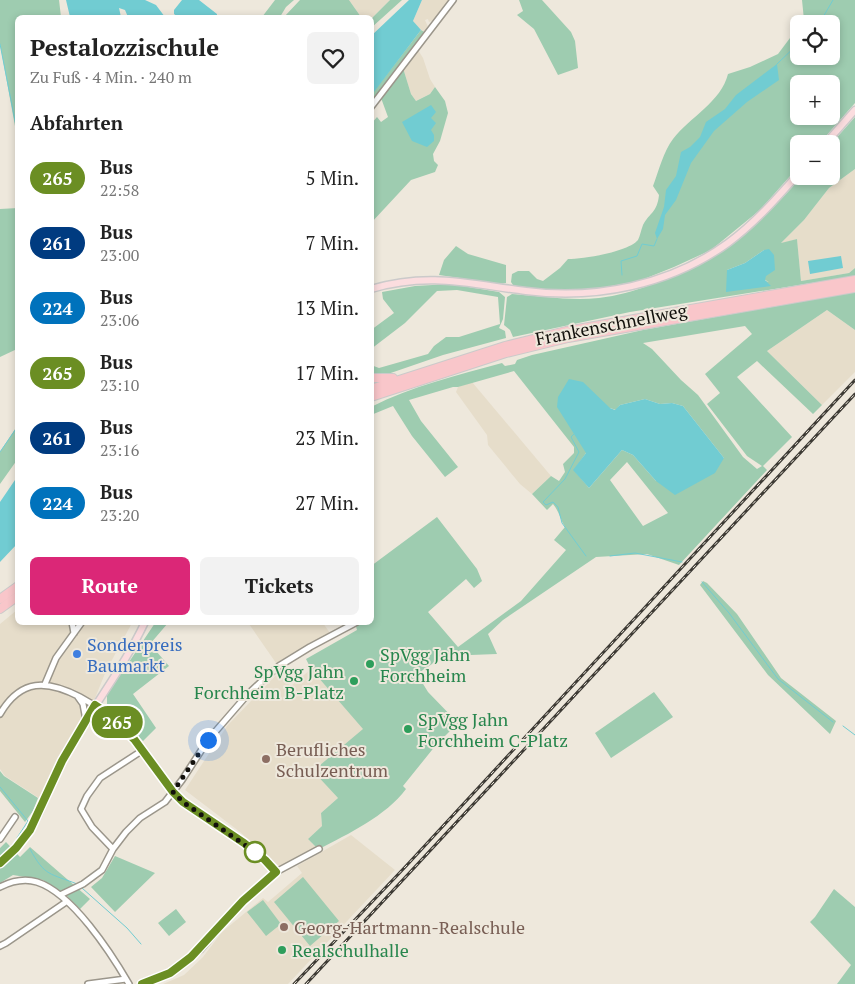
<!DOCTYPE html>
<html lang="de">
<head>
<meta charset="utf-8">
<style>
  :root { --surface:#fff; --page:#f2f2f2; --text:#222; --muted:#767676; --accent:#db2777 }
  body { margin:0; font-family:"PT Serif",serif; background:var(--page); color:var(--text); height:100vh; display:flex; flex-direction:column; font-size:19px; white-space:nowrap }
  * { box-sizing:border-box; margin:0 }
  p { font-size:16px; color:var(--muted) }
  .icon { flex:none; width:28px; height:28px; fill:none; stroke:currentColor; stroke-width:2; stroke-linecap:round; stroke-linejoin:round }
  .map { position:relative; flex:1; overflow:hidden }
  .drawer { position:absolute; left:15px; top:15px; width:359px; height:610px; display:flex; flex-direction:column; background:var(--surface); border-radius:8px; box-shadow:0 2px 8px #0003 }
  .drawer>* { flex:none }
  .badge { padding:0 10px; border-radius:16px; font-size:18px; line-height:32px }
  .controls { position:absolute; left:790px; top:15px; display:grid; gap:10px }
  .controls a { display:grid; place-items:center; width:50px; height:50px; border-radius:8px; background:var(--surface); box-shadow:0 2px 8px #0003; font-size:25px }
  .you { position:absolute; width:25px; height:25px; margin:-12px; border:4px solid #fff; border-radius:50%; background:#1a73e8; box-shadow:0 0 0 8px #1a73e833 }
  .map>.badge { position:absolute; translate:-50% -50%; box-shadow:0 0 0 2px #fff }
  h2 { padding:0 15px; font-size:19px; line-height:45px }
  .round { display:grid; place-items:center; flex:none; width:52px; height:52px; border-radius:8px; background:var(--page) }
  .headline { display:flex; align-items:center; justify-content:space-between; height:85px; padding:0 15px }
  h1 { font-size:24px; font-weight:700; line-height:38px }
  .cta { display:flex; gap:10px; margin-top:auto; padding:10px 15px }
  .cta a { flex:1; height:58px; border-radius:8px; background:var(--accent); color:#fff; font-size:20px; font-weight:700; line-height:58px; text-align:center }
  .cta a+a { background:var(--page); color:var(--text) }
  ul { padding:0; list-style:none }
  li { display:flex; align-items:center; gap:15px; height:65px; padding:0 15px }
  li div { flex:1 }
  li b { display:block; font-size:19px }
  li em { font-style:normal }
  li .badge { min-width:55px; font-weight:700; text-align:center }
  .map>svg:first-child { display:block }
  .built { fill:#e6ddca }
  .green { fill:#9eccb0; fill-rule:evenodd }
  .water { fill:#71ccd2 }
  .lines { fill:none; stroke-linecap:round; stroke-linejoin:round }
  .stream { stroke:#71ccd2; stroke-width:1 }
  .minor-casing { stroke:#9b968b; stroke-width:8 }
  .major-casing { stroke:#cbcaca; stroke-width:9 }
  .highway-casing { stroke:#cbcaca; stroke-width:10 }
  .minor { stroke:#fff; stroke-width:5 }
  .major { stroke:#fbdddf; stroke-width:6 }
  .highway { stroke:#f9c6ca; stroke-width:8 }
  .rail-casing { stroke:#3d3a34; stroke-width:3 }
  .rail { stroke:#eee8dc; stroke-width:1; stroke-dasharray:4; stroke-linecap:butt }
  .line-casing { stroke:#fff; stroke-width:11 }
  .line { stroke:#6b8e23; stroke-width:8 }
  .walk { stroke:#12100c; stroke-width:5; stroke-dasharray:0 9 }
  .shop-dot { fill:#3f7fe0; stroke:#eee8dc; stroke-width:2 }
  .leisure-dot { fill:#2e9e5b; stroke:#eee8dc; stroke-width:2 }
  .education-dot { fill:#8d6e63; stroke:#eee8dc; stroke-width:2 }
  .stop-dot { fill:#fff; stroke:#6b8e23; stroke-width:2.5 }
  .labels { text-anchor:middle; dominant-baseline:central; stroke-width:4; stroke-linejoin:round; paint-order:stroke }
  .street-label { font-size:18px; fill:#12100c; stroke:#eee8dc }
  .shop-label { font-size:18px; fill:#366cbe; stroke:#eee8dc; text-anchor:start }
  .leisure-label { font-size:18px; fill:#27864d; stroke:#eee8dc; text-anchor:start }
  .education-label { font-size:18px; fill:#785e54; stroke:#eee8dc; text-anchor:start }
</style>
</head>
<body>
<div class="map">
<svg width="855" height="984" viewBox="0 0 855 984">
  <rect width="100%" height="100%" fill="#eee8dc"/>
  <path class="built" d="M349,0H390L371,19L361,17Z
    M422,0H451L436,19L429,22L428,19L425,20L428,27L426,33L417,27L413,21Z
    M418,50L423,58L430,79L435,87L430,94L416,101L411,94L403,68Z
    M855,169V268L849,273L801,281L797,239L780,244L804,220L829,188Z
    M827,310L855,330V372L822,405L767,351Z
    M472,382L551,476L532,494L520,484L488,445L487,435L456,392L458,387Z
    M17,610L18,622L132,623L106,671L91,708L39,798L5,776L0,769V624Z
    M251,622L323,623L330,633L276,663L249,624Z
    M311,669L364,729L314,771L338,798L321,813L322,826L308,839L317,848L280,867L240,832L185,790L227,726L278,673L291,686Z
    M351,835L395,870L288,984H163L184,975L203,957L222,932L263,898L268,902L302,873L297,866Z"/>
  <path class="green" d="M0,0H59L61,17L18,18L17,137L0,44Z
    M275,0H294L286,7L280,17H262Z
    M300,0H349L361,17H284Z
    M390,0H402L371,28V19Z
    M519,0H542L571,32L575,41L578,68L558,75L534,29L517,15L523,11Z
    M802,0H855V103L819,144H799V166L760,210L711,250L674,267L639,281L584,291L528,289L513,285L511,282L512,274L518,271H529L537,279L543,281L560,268L568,259C583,259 628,252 638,240C640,236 641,230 643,225C650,212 657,213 659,195L653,186C658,173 664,150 673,139C690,117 721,102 728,74L750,67L778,54L799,26V56H831V24H801L804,20ZM799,84H831V116H799Z
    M421,30L426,33L371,103V95Z
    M403,68L411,94L416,101L430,94L435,87L445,101L448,113L440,141L433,154L434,161L438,165L435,172L411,180L371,223V124L377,117L381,122L388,117L381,98Z
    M855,117V169L829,188L804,220L781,243L797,239L801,281L849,273L855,268V276L630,312L513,337L510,330L504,325L507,297L512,294C541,296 570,301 599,298C617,296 634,291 650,285C717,264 757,228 802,176H831V144ZM764,250L765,280L769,282L727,270L745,263Z
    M18,208L17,349L0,357V209Z
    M456,246L468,254L506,265V283L500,284L439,275L444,260Z
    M450,284L499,292L505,297L503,319L499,328L505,331L506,338L443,355L382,376H371V365L379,368L428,354L434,346L446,337H459L500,324L498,297L457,290L437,291L405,323L371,349V330L394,313L383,299L382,292L415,286Z
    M855,292V330L827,310L767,351L822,405L813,414L757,361L737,377L792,437L763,466L767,470L679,565L647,554L596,557L503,620L488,634L497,654L444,656L417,674L428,692L458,723L436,745L403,786L406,789C386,816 348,834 319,849L317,848L308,839L322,826L321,813L338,798L313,771L363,729L311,669L306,659L357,630L355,623L371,622V566L437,517L477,569L482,581L474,588L466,579L428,612L458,647L521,601L566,550L554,540L565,527C560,519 559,511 553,504L547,510L532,494L551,476L559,481L565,472L563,464L574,453V447L514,371L458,387H453L409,400L421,421L458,467L445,477L412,436L393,406L371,415V407C412,386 458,375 502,363L505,366L515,364L517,360L532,355L643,330ZM745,326L752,334L705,374L720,393L707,404L747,456L762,466L757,469L743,457L698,395L681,380L652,349L643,343ZM645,399L660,404L672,403L683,406L724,458L656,481L633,455L622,450L589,488L574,470L586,453L610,408L616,410L620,405ZM627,462L668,513L643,526L610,480Z
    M17,426V460L0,484V452Z
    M703,581L707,583L737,614L781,678L836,721L830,734L768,675L700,585Z
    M155,623H168L150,644L169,666L133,694L156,728L143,741L107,704V695Z
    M654,692L673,717L611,758L595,733Z
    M0,771L4,776L38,798L33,811L25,822L0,791Z
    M6,842L20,857L30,847L90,899L80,909L67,896L43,880L13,875L0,883V848Z
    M115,856L155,873L115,912L91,887L102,878Z
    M303,877L339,921L310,946L274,902Z
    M834,889L855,907V984H837L851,965L810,922L815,917Z
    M263,900L281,924L266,936L247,912Z
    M176,909L186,922L169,936L158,923Z"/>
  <path class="water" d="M66,0H145L156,5L165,17H128L125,10L119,8L121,17H70Z
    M182,0H199L217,14V17H178L174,14V10Z
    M409,0H422L413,21L421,30L371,96V36Z
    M777,64L779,80L747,102L714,131L691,163L676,200L665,215L663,229L657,239L655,233L664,207L666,190L676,176L681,152L690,147L700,137L706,122L725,109L736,95Z
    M431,105L436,112L431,118L436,123L431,130L434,135V141L427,147L412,141L402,122Z
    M769,249L774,255L775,270L766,276L765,280L771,286L726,292L727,270L745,263L764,250Z
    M841,256L843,268L810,274L808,261Z
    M569,379L583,382L610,408L615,410L620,405L645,399L660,404L672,403L683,406L724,458L715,473L675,495L656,481L633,455L622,450L589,488L573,470L586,453L557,407L558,397Z
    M17,477V544L0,562V502Z"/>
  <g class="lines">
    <path class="stream" d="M819,24L833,0
      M0,44L18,136
      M777,64L799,43
      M622,275L621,261L637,256L642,244L654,246L657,239
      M574,434L571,437L579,452L565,479L543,502L546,505L553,502L558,507L562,523L586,556
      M0,452L18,426
      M610,556L635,553L682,562
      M702,582L729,613L778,679L833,722
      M843,726L855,735
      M0,787L28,821L17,838
      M30,849C45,877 50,873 77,884
      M82,888L127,928L141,944"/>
    <defs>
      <path id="minor" d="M371,107L453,0
        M72,622L74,633
        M45,684L56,658L82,622
        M78,697L83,704L86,720
        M0,714C21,678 47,680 80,697C101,708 118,721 134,739C151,758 162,784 182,802C191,809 201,815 210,821C234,836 257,851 276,872
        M85,723L99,715L107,713
        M0,839L15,817
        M113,849L92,827L81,809L87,796L100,778L143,750
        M0,887C12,881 24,878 37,882C72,893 111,953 129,984
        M60,895L83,884L102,870L113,849L126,832L140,818L165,802L182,780L208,740L248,694L264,679L279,666L310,647L357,622
        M0,946L6,943L66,902
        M88,984L126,979
        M142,984L170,973L183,964L200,950L243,901L276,872L319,849"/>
      <path id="major" d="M825,144L855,110
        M371,289C429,272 469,284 526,291C596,300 670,285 728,243C755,223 777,198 799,173
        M0,864C14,850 26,836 36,819C46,800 52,779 62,760C88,713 122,671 145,622"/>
      <path id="highway" d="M371,378H393
        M371,389L505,346L566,331L855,280
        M371,397L506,353L568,338L855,288
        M0,599L18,586
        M0,609L18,596"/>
    </defs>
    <use href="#minor" class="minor-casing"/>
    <use href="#major" class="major-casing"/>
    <use href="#highway" class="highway-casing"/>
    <use href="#minor" class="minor"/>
    <use href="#major" class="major"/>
    <use href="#highway" class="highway"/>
    <defs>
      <path id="rail" d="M294,984L407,865L855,380
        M306,984L855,394"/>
    </defs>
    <use href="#rail" class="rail-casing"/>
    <use href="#rail" class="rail"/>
  </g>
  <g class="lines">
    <defs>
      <path id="line" d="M0,863L16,848L30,830L62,761L95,705L107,713L134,739L173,792L183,802L244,843L265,860L276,872L243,901L191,957L170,973L142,984"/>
    </defs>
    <use href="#line" class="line-casing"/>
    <use href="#line" class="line"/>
    <path class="walk" d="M208,740L173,792L183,802L255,852"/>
  </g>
  <circle class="shop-dot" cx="77" cy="654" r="5"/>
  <g class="leisure-dot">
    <circle cx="370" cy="664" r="5"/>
    <circle cx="354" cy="681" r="5"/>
    <circle cx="408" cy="729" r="5"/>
    <circle cx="282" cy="950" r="5"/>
  </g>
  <g class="education-dot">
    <circle cx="266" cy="759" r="5"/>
    <circle cx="284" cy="927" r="5"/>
  </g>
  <circle class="stop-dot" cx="255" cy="852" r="10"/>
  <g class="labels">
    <g class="street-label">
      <text transform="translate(611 324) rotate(-11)">Frankenschnellweg</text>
    </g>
    <g class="shop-label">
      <text x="87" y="644">Sonderpreis<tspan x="87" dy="21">Baumarkt</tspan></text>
    </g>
    <g class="leisure-label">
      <text x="380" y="654">SpVgg Jahn<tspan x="380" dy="21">Forchheim</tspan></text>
      <text x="344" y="671" text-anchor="end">SpVgg Jahn<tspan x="344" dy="21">Forchheim B-Platz</tspan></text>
      <text x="418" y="719">SpVgg Jahn<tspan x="418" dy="21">Forchheim C-Platz</tspan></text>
      <text x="292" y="950">Realschulhalle</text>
    </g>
    <g class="education-label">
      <text x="276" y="749">Berufliches<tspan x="276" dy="21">Schulzentrum</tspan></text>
      <text x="294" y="927">Georg-Hartmann-Realschule</text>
    </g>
  </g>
</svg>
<div class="controls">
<a><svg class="icon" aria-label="locate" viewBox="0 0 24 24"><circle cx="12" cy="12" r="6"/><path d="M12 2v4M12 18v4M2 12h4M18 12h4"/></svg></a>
<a>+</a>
<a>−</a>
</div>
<div class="you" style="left:208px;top:740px"></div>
<b class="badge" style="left:117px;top:722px;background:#6b8e23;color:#fff">265</b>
<section class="drawer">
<div class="headline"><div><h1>Pestalozzischule</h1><p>Zu Fuß · 4 Min. · 240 m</p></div><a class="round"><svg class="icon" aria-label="heart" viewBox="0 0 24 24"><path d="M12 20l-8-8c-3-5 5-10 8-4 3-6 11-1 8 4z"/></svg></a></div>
<h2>Abfahrten</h2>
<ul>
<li><span class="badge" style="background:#6b8e23;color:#fff">265</span><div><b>Bus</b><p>22:58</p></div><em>5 Min.</em></li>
<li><span class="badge" style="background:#003b80;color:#fff">261</span><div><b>Bus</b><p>23:00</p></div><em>7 Min.</em></li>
<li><span class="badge" style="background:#0072bc;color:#fff">224</span><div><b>Bus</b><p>23:06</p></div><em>13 Min.</em></li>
<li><span class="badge" style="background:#6b8e23;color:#fff">265</span><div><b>Bus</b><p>23:10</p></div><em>17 Min.</em></li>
<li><span class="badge" style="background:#003b80;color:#fff">261</span><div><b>Bus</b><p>23:16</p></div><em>23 Min.</em></li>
<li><span class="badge" style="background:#0072bc;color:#fff">224</span><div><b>Bus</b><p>23:20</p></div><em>27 Min.</em></li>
</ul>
<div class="cta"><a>Route</a><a>Tickets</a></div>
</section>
</div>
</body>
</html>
